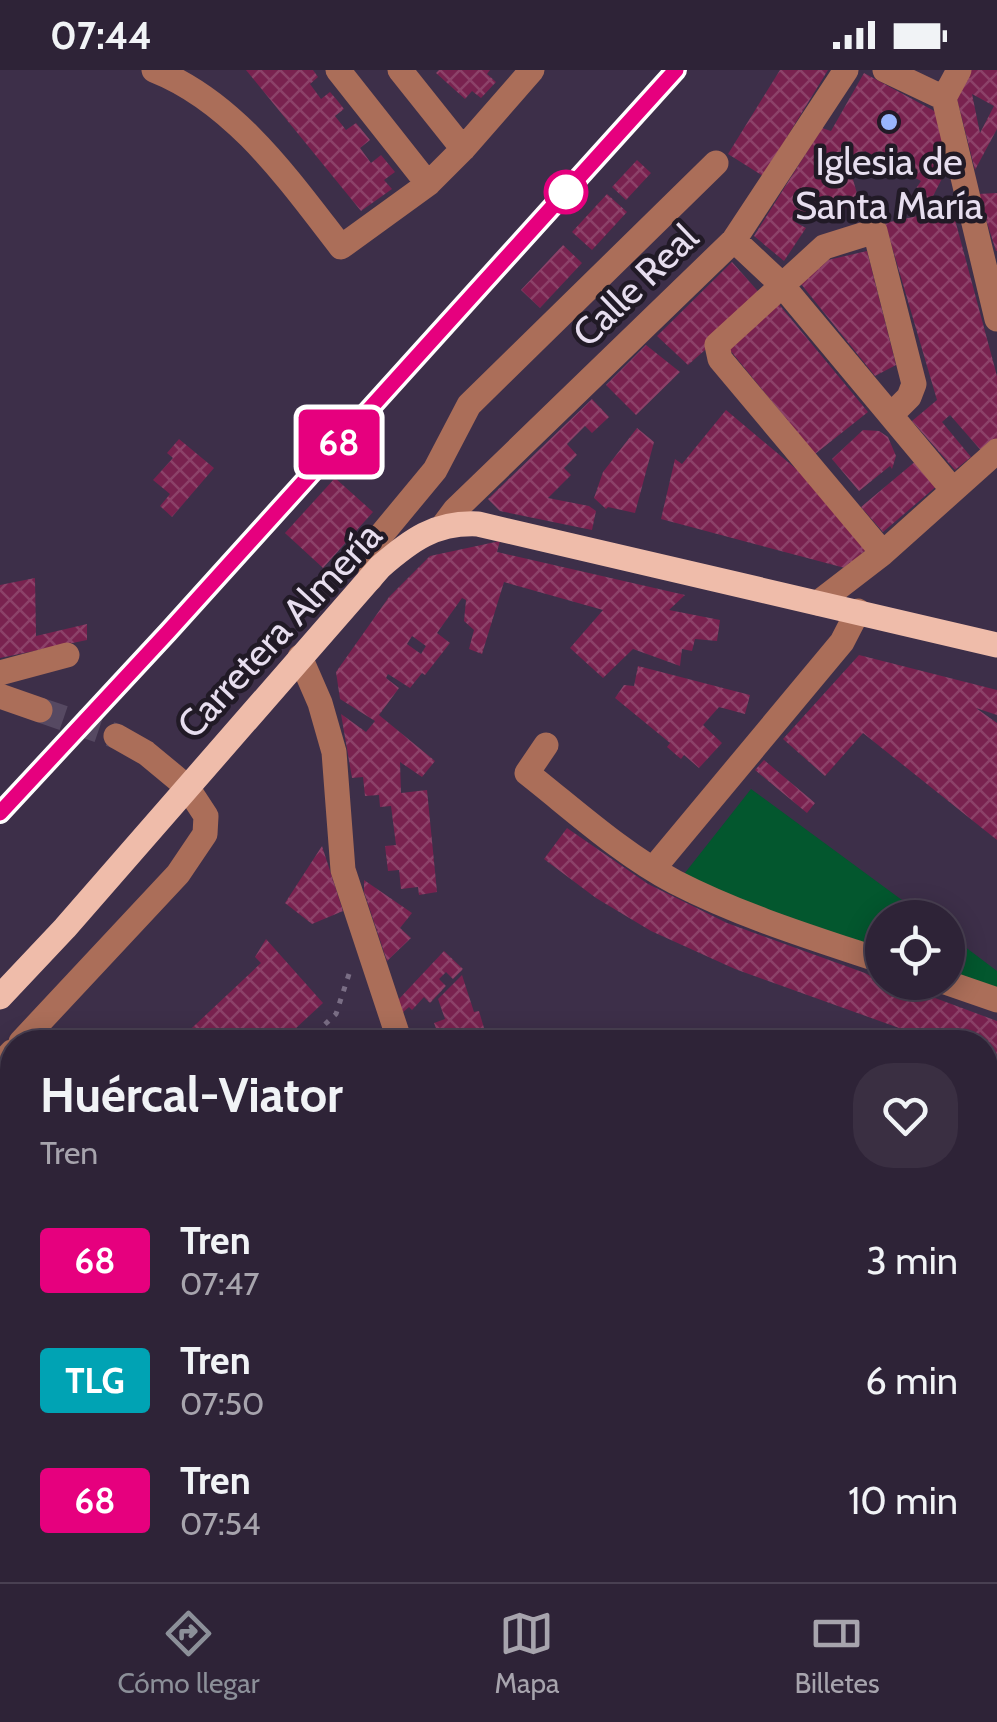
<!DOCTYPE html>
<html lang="es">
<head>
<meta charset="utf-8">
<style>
  :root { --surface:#2e2337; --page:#3a2f42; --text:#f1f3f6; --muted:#a7a4ad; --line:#494052; --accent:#8c9099 }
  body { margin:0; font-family:Cabin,sans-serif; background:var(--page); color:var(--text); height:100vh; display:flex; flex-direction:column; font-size:38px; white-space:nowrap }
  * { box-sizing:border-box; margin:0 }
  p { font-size:32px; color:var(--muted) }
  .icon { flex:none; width:55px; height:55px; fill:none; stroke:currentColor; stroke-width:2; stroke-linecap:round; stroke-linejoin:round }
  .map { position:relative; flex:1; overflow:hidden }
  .side { position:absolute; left:0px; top:960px; width:998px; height:552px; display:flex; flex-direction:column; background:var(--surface); border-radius:40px 40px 0 0; box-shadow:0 5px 25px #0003,0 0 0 2px var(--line) }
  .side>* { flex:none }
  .badge { padding:0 20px; border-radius:8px; font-size:35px; line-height:65px }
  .fabs { position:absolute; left:865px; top:830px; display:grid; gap:20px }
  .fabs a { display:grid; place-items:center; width:100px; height:100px; border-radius:50%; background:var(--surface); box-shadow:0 5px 25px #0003,0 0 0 2px var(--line); font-size:50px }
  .map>.badge { position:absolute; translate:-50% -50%; box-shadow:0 0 0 5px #fff }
  .round { display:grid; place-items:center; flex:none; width:105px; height:105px; border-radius:40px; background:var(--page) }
  .headline { display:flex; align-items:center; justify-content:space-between; height:170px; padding:0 40px }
  h1 { font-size:48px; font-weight:800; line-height:75px }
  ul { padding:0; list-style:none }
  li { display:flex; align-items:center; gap:30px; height:120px; padding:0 40px }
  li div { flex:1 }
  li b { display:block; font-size:38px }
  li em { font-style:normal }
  li .badge { min-width:110px; font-weight:700; text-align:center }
  .status { display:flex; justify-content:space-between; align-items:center; height:70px; padding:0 50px; background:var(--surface); direction:ltr }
  .status svg { height:28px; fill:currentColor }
  .tabs { display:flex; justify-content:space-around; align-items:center; height:140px; border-top:2px solid var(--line); background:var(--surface); font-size:28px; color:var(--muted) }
  .tabs a { display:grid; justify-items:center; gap:5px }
  .tabs .on { color:var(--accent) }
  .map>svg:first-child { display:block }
  .green { fill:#03572e }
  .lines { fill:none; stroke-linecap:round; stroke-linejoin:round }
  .stream { stroke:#454d85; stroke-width:8 }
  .building { fill:url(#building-cross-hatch); fill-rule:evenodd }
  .minor-tunnel { stroke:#564962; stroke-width:25; stroke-dasharray:25 12; stroke-linecap:butt }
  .path { stroke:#7a6e85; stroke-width:5; stroke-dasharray:5 8; stroke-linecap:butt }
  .minor { stroke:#ab6e59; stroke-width:25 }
  .major { stroke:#efbcaa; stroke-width:25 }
  .rail-casing { stroke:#a59aaf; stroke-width:11 }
  .rail { stroke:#211a26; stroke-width:8; stroke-dasharray:22; stroke-linecap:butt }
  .line-casing { stroke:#fff; stroke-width:22 }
  .line { stroke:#e6007e; stroke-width:15 }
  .poi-dot { fill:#99b5fd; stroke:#211a26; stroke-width:4 }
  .stop-dot { fill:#fff; stroke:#e6007e; stroke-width:5 }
  .labels { text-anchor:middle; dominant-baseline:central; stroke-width:9; stroke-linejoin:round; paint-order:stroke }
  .poi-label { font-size:38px; fill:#e7deef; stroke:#211a26 }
  .street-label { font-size:38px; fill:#e7deef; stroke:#211a26 }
</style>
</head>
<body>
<div class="status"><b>07:44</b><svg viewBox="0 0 49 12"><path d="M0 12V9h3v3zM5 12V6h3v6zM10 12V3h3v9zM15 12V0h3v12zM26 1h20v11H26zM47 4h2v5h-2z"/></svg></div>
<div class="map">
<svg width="997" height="1512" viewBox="0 0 997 1512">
  <defs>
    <pattern id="building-cross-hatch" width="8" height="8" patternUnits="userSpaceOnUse" patternTransform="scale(2.5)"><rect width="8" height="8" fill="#79224f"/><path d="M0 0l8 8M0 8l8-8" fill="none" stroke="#8c4269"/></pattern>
  </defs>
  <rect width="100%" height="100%" fill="#3d2f49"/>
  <path class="green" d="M751,719L925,847L882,848V891L677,813Z
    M948,864L997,901V930L948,912Z"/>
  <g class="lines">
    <path class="stream" d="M747,1512L751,1500"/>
  </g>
  <path class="building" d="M246,0H313L318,7L310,14L321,29L330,22L337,30L344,39L335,46L346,60L356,53L370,70L360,78L371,93L381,85L395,102L384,110L392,119L361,141Z
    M439,0H490L487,4L496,12L481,28L472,21L465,29L436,3Z
    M780,0H828L763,106L728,84Z
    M967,0H997V59L975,100L957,29ZM972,24L994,36L980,63Z
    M864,3L938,43L953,87L929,134L908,131L921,111L865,81L852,106L860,134L830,143L824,151L814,146L811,151L799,145L795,152L806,158L784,191L754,166L822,58L831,61Z
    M637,90L651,103L626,130L612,117Z
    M997,123V181H996L978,124Z
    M607,124L627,142L592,180L572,162Z
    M918,146L920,154L954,146L997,306V374L985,385L950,345L942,352L971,387L955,400L912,351L937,330L885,153Z
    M563,175L582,193L540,238L521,220Z
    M867,181L896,295L875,306L801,214L828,190Z
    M732,192L764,228L688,295L657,266Z
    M777,232L868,342L815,384L725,274Z
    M646,275L680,302L636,345L606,315Z
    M592,329L609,347L592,363L585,356L567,374L577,385L564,398L571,405L548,428L589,436L596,441L592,460L500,441L488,429Z
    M726,340L807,408L867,479L845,498L661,449L675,389L682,394Z
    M637,358L654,372L635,443L608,437L606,439L594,428L603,402Z
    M863,360L879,361L888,367L896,386L892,399L890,396L859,421L832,389Z
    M179,369L214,398L172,447L160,436L170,424L153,410L173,388L167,383Z
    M917,390L938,415L883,462L861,437Z
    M335,408L373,442L323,498L285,463Z
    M500,471L497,482L685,525L669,540L720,550L717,571L695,569L692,581L682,579L680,596L633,579L603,608L570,578L603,540L504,512L482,584L469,579L474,560L464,551L466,530L462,528L437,563L450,573L425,605L422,603L410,618L388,604L386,608L399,618L379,645L435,691L422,707L400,692L401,723L427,720L437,822L419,825L418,817L401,819L399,800L388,801L385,776L396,775L391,736L380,737L379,725L365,726L363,707L352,708L341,644L366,662L375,651L340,629L336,602L389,527L430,486ZM412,566L426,576L421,584L407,574Z
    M35,508L36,566L87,554V570L0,588V515Z
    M859,585L997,620V645L976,638L997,653V770L863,663L825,706L783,669Z
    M638,596L750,625L745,644L719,637L703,655L722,673L699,698L684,685L681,689L667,677L670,673L615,628L624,615L634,616Z
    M764,690L815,733L807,743L755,700Z
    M567,758L648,814L727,853L865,903L882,912H892L997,951V992L985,987V972H938L735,899L651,861L596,828L544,789Z
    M322,776L343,841L312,854L285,833Z
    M364,810L412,843L400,858L411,868L387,891L364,822Z
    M266,869L323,933L281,972H177L261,893L255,887Z
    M444,881L463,899L453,909L446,902L439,909L446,916L430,933L424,927L412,940L409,937L402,943L398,930Z
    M462,905L474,942L479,941L484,958L479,959L484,972H441L434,953L445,949L438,929Z
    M985,1491L997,1502L996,1512L935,1509L944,1500H985Z"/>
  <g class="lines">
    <path class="minor-tunnel" d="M40,640L116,666"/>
    <path class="path" d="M306,972L336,944L350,901
      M0,1027L8,1071L0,1093
      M0,1113L5,1137L12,1148"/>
    <path class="minor" d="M154,0C235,32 289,110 341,177L428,114L463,79L532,0
      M338,0L428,114
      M400,0L463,79
      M885,0L944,28L997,249
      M944,28L959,0
      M734,170L781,214L953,420
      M443,456L455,440L734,170L846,0
      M883,483L720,289L717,275L824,177L875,161L914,314L909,327L892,344
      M370,509L377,470L435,400L469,335L716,93
      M818,533L883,483L997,381
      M300,587L320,633L334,682L343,800L400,972
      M0,603L67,585
      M0,626L40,640
      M546,675L527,703C574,740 622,784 675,812C741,846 813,868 882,891
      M653,799L842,572L858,541
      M945,912L997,930
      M21,972L178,804L205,764L206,746L187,717L146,683L116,666
      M0,995L12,982
      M985,1079L997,1064
      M985,1280L997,1290
      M687,1500L694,1512
      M813,1500L826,1512
      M772,1512L776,1500"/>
    <path class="major" d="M0,927L65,858L380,497C411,470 435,452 478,454L997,575"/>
    <defs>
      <path id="rail" d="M0,742L53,689L676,0"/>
    </defs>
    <use href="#rail" class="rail-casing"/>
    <use href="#rail" class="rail"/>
  </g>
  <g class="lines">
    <defs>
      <path id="line" d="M0,743L168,562L676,0"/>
    </defs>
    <use href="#line" class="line-casing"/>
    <use href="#line" class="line"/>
  </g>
  <circle class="poi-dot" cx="889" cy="52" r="10"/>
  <circle class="stop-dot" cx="566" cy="122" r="20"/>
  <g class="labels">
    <g class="poi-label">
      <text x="889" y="91">Iglesia de<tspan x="889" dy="44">Santa María</tspan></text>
    </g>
    <g class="street-label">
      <text transform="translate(635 215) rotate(-44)">Calle Real</text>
      <text transform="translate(279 560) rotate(-47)">Carretera Almería</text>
    </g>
  </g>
</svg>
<div class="fabs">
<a><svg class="icon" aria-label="locate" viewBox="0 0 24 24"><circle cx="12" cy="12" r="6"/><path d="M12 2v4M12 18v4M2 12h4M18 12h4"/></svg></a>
</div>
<b class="badge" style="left:339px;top:372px;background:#e6007e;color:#fff">68</b>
<section class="side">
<div class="headline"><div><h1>Huércal-Viator</h1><p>Tren</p></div><a class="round"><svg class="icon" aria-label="heart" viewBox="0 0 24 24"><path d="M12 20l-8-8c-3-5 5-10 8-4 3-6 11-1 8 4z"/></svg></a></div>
<ul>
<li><span class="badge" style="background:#e6007e;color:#fff">68</span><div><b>Tren</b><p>07:47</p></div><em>3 min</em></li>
<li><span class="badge" style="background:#00a3b4;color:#fff">TLG</span><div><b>Tren</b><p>07:50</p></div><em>6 min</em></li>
<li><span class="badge" style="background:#e6007e;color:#fff">68</span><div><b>Tren</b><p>07:54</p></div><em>10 min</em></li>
</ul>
</section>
</div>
<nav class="tabs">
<a class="on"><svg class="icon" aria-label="directions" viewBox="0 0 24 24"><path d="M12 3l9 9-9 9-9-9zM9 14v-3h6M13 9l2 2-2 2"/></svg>Cómo llegar</a>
<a><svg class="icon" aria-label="map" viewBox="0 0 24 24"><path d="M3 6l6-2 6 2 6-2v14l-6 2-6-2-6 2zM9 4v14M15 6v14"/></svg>Mapa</a>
<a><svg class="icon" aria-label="tickets" viewBox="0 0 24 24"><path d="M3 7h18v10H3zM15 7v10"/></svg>Billetes</a>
</nav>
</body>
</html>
